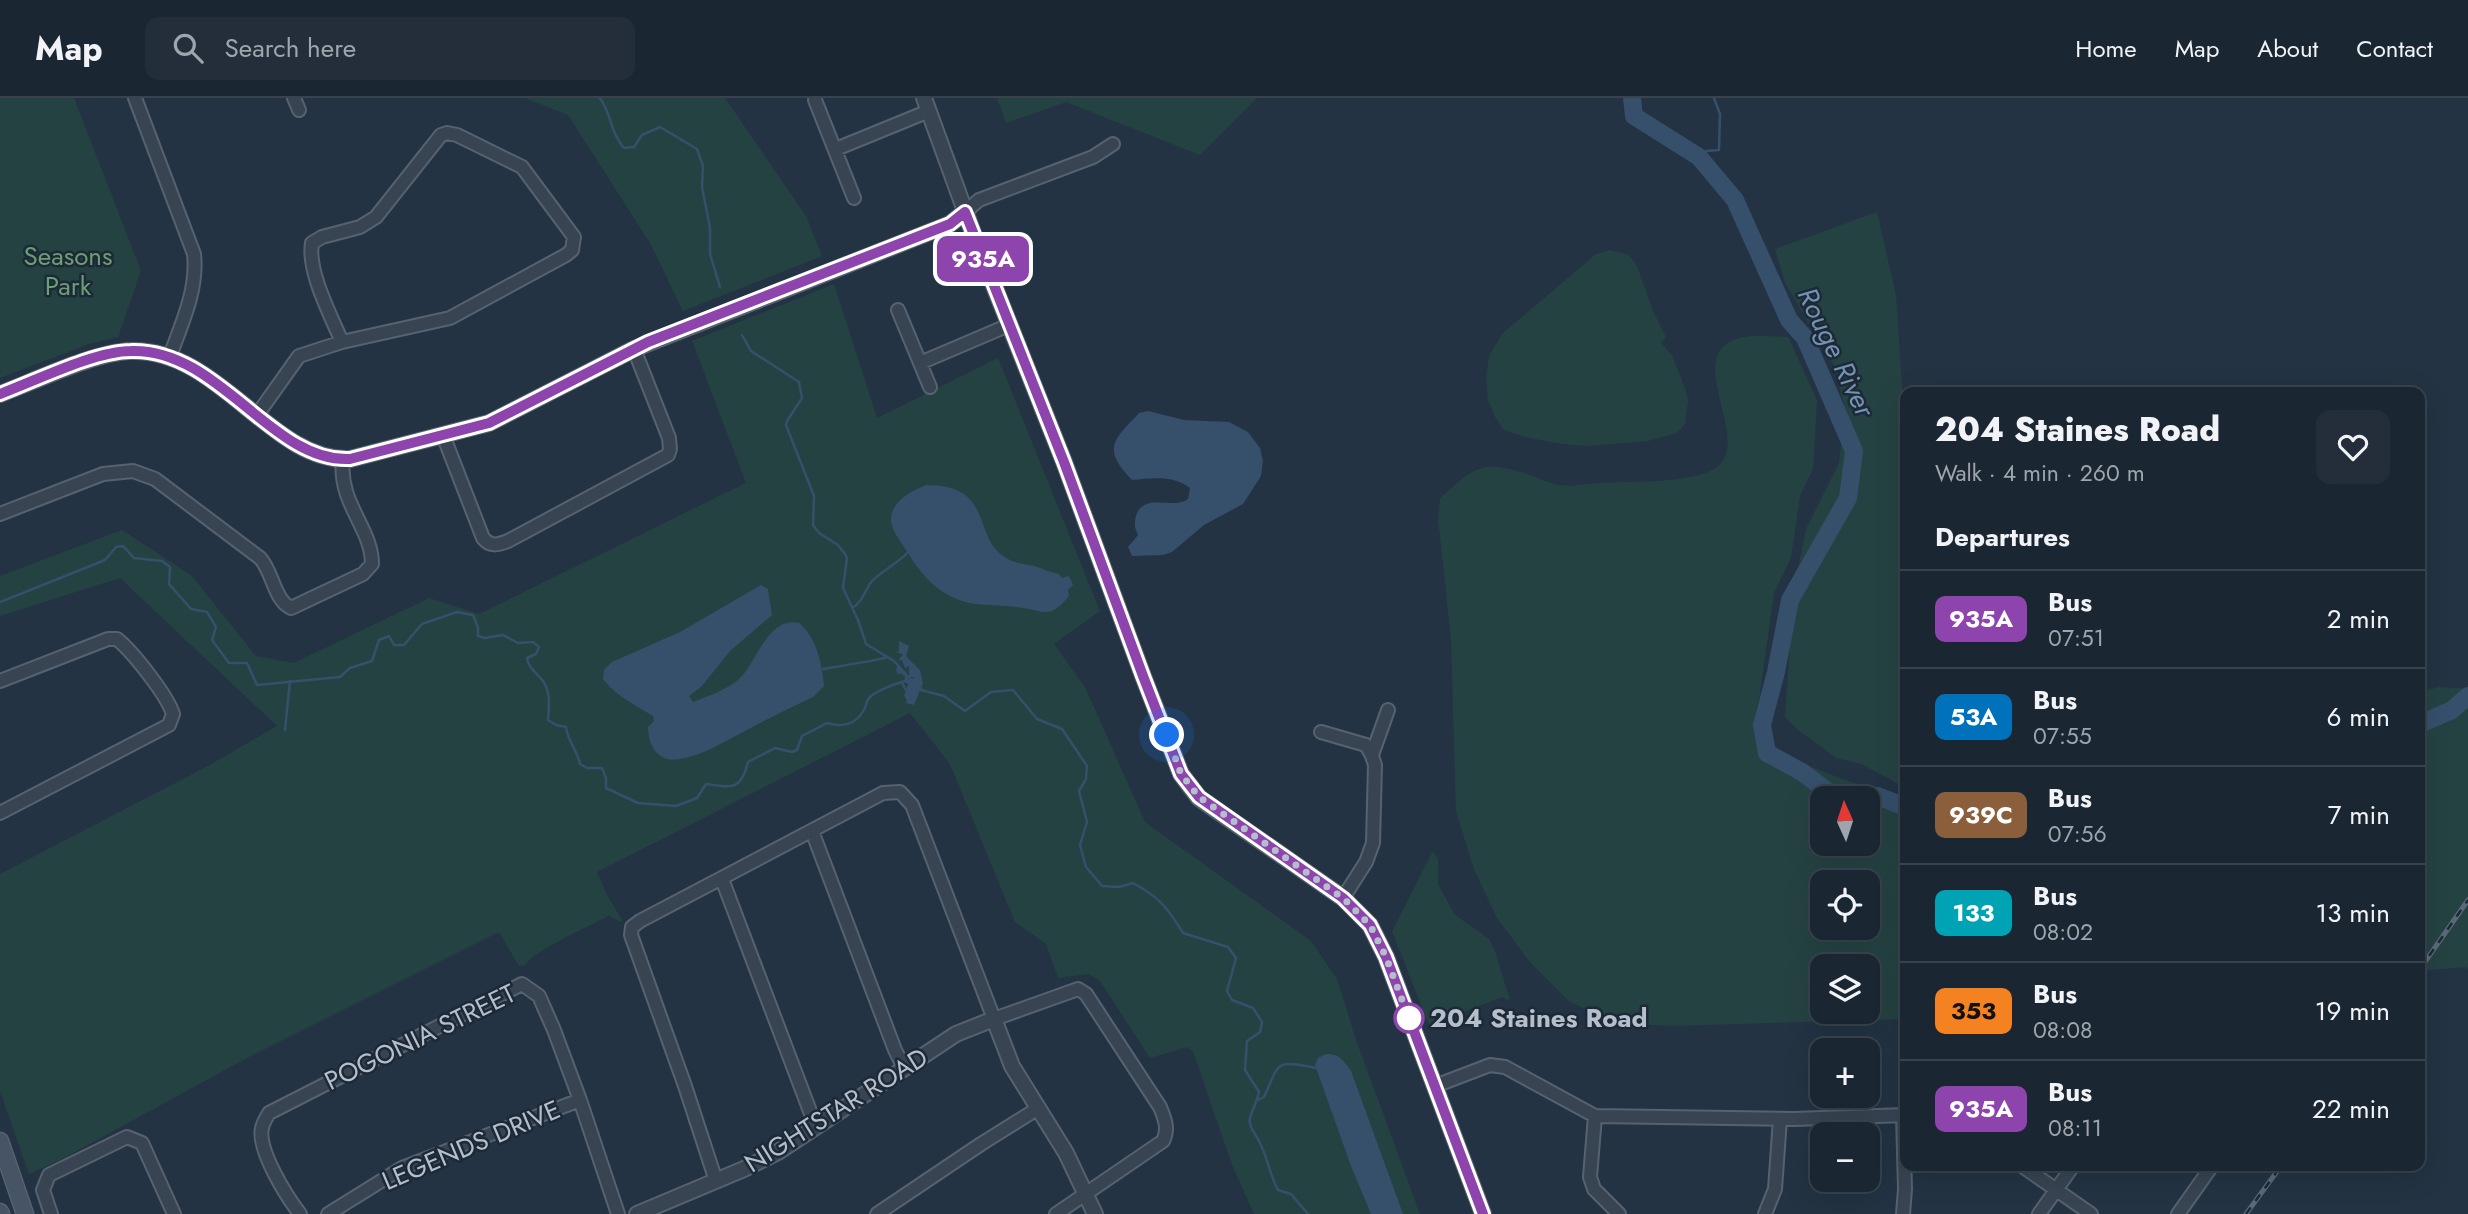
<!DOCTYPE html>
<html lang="en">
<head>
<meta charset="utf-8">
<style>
  :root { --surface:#1a2632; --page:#232e3a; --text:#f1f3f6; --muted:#9fa5ac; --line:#38434d }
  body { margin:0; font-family:Jost,sans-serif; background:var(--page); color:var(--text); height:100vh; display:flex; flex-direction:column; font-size:26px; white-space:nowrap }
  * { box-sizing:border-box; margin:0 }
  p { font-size:23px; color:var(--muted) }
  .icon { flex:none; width:38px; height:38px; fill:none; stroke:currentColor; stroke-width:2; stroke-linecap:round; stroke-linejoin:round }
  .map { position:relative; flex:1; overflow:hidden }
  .sheet { position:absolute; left:1900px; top:289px; width:525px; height:784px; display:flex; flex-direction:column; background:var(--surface); border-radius:14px; box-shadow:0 7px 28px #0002,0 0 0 2px var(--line) }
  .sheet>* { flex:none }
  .badge { padding:0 14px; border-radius:10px; font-size:24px; line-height:46px }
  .needle { width:46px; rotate:357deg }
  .fabs { position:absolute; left:1810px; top:688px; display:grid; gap:14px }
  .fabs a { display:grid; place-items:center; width:70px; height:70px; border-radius:14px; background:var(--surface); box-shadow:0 7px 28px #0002,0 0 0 2px var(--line); font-size:35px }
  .you { position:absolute; width:35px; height:35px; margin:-18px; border:5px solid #fff; border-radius:50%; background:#1a73e8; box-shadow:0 0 0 10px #1a73e833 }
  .map>.badge { position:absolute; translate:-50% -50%; box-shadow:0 0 0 4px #fff }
  h2 { padding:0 35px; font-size:26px; line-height:63px }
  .round { display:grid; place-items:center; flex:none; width:74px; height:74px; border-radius:14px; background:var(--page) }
  .summary { display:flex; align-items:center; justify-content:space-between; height:119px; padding:0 35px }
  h1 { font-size:33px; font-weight:800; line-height:52px }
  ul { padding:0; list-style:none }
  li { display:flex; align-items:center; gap:21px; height:98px; padding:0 35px; border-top:2px solid var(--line) }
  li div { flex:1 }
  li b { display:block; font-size:26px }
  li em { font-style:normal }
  li .badge { min-width:77px; font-weight:700; text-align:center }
  header { display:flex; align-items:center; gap:42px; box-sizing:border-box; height:98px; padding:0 35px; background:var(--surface); border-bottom:2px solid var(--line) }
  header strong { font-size:33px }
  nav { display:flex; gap:38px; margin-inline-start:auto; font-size:24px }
  .search { width:490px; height:63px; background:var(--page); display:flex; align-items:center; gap:18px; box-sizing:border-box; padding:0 24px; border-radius:14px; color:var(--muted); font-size:26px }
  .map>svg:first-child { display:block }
  .green { fill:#254243; fill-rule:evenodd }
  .water { fill:#364f6b }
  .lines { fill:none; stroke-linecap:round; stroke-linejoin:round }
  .stream { stroke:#364f6b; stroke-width:2.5 }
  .river { stroke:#364f6b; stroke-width:18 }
  .minor-casing { stroke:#56626f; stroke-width:16 }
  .tertiary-casing { stroke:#56626f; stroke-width:18 }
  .secondary-casing { stroke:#56626f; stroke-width:19 }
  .minor { stroke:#384452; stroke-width:12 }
  .tertiary { stroke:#384452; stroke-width:14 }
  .secondary { stroke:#465465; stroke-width:16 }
  .rail-casing { stroke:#5a6979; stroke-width:5 }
  .rail { stroke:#1d2937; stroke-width:2.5; stroke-dasharray:8; stroke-linecap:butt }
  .line-casing { stroke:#fff; stroke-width:16 }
  .line { stroke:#8e44ad; stroke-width:10 }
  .walk { stroke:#b5bfcc; stroke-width:7; stroke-dasharray:0 12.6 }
  .stop-dot { fill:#fff; stroke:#8e44ad; stroke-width:3.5 }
  .labels { text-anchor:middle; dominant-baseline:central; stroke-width:5; stroke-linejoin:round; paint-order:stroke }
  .park-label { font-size:26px; fill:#6a9f73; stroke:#1d2937 }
  .stop-label { font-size:26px; font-weight:bold; fill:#b5bfcc; stroke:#1d2937; text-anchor:start }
  .street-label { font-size:26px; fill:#b5bfcc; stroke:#1d2937 }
  .water-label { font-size:28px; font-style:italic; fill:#7292b2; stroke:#1d2937 }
</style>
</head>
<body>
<header>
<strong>Map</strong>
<div class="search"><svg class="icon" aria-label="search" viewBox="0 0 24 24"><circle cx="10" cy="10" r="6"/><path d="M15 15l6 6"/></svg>Search here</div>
<nav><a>Home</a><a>Map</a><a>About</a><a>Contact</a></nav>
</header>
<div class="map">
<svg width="2468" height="1116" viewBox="0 0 2468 1116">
  <rect width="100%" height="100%" fill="#233343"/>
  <path class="green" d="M0,0H74L141,173L118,239L89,246L0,280Z
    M525,0H725L806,118L822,158L683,213L650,145L568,17Z
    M997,0H1257L1200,57L1066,4L1006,25Z
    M1877,114L1896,197L1906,346V684L1902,688L1862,666L1836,660L1797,631L1785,619L1794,491L1806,431L1839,365L1845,312L1835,269L1785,185L1775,151Z
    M1610,152L1629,157L1637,168L1653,213L1666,239L1661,245L1672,257L1686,293L1688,303L1685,326L1677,335L1648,343L1586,348L1562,346L1525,339L1504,332L1495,319L1488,302L1486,279L1489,258L1502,236L1596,156Z
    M834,186L877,320L998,260L1100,513L1054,546L1086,591L1145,724L1311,843L1337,881L1356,942L1420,1116H1254L1232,1067L1193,953L1187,949L1150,960L1100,883L1089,876L1058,880L1046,846L1015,824L950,666L910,615L597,774L607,797L622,822L621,824L609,818C593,826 532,854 525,867L519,868L499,834L245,961L64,1060L29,1076L0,993V776L206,669L277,628L120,480L0,518V478L122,432L192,478L256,558L294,565L429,500L479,516L746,385L692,243ZM900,544L908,548L906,558L920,572L923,584L914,607L905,605L907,603L904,596L908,586L905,584V579L901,574L898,577L896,572L898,567L909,582L915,580L909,579L910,569H905L904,564L899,562L903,556H896L899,553Z
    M1788,239L1817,302L1813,371L1800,398L1791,460L1774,495L1759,601C1754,617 1753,632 1766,646C1781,662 1800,664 1819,672C1848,683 1878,693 1906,706V921L1671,928L1616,925L1569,903L1530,864L1497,820L1474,771L1456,714L1451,541L1438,420L1440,400C1476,368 1482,361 1530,377C1539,380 1550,386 1560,387C1572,389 1586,386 1598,385C1629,383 1688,386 1714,371C1753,349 1693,273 1725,247C1741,234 1770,239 1788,239ZM1822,700H1867V746H1822ZM1822,784H1867V830H1822ZM1822,868H1867V914H1822Z
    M2439,589L2468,591V871L2465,869L2420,873V594Z
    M1433,753L1438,761V786L1455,817L1489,841L1495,853L1510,903L1502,899L1429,927L1392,833Z"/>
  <path class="water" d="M1148,313L1184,322L1229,324L1248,334L1260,350L1263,363L1261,378L1243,406L1204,427L1172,454L1163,457L1132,458L1128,449L1138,437C1134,430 1134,423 1137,415C1147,395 1173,412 1188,401L1190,390C1173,377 1153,380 1132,382C1101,350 1114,342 1139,315Z
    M926,387C999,387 968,444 1012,463C1019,466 1027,466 1034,468C1042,470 1051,475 1059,476L1062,480L1069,478L1073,487L1068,492L1069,498C1049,523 1044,512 1017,509C998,506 978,509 959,502C933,492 920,474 906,452C901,444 892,433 891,423C890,404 911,393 926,387Z
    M761,487L768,491L772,517L730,553L702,588L689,598L693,604C706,599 726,592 738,582C757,566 767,518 799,525C817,540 822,566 824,588L813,599C790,610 767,621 745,633C725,643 702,658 680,661C658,665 648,648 648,629L654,623L653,618C634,606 617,599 603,581L604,572L612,564L680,534Z
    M899,543L909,548L906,558L920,572L923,585L914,607L905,605L907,603L904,597L908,586L904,584L905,579L901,575L898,577L896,572L898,566L909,582L915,580L909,579V568L905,570L902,562L898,563L903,556L896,555L899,553Z
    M1326,956C1340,956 1343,962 1351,973L1403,1116H1371L1351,1068L1315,967L1318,960Z"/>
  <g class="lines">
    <path class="stream" d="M600,0C612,17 610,34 624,50L634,49L642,37L660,29L697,51L703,68L702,89L710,130V156L720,189
      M1706,53L1719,52L1720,16L1714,0
      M742,237L751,253L799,284L802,300L787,323L786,327L814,398L813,427L819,435L838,447L845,456L847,460L843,490L858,522L866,546L894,563L913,584
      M0,504L105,462L116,449L123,448L134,460L162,463L170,469L169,486L191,511L207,514L216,529L212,542L229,565H247L257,587L340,579L350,570L372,563L379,542L389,538L394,547H404L422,526L457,514L473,517L478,530V538L485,540L503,537L518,545L533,544L539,549L536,556L527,560C528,570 537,575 543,583C551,595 549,608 548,622L556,627L566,629C568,644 577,652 580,666L587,670H602L606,680V690L638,705L676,708L697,700L706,686C733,690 741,692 748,664L775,650L792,654L797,652L802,638L827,625C843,630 857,626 865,610C866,607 867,603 869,600C877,592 895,586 905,583
      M852,510C862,505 865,492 872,483C883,472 897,466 908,454
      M823,571C833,569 882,562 887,559
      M902,584L905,591
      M921,590V592L944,598L965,613L991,594L1013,592L1037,621L1062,631L1087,668L1086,681L1079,693L1087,724L1080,747L1086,769L1102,788L1119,789L1133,785C1159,799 1167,809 1183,835L1228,849L1236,860L1227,893L1232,902L1253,910L1262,924L1260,934L1247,943L1245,972L1259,994C1257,1004 1252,1012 1250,1020C1248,1030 1257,1037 1260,1045C1268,1061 1269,1075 1278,1092L1291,1096L1308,1116
      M285,632L290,583
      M1258,1002L1264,999C1280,965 1273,961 1316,970"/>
    <path class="river" d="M1632,0L1634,18L1699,59L1735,102L1789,222L1805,240L1854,353L1848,400L1790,502L1776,574L1762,627L1767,655L1802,674L1836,700
      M2420,626L2452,612L2468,598
      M1867,704L1877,698L1906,709"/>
    <defs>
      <path id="minor" d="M135,0L194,156C198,191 182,225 170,258
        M294,0L299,12
        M815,2L854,100
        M836,51L929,13
        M965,114L979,102L1093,59L1113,46
        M898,212L930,289
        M920,265L1009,227
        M257,317L299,258L342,244L450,220L566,157L572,152L574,139L522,69L457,37L447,35L441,37L376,119L360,129L322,139L312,145C307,173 331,218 342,244
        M443,337L483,440C490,449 498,447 508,443L668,357L670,351L669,340L634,251
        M0,416L103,376L133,373L155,381L260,460C273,474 274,502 291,510L363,476L372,466C372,430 338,405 343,362
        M0,583L108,541H117C133,554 167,597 173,616L169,627L0,715
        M1321,634L1366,647L1372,658L1375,667L1373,745L1366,764L1343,800
        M1372,657L1388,612
        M812,733L895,952L904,970
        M722,781L816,1029
        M1435,988L1490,967L1505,969L1595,1018L1794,1021L1906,1017
        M1903,1017L1905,1091L1903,1116
        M1595,1018L1590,1079L1594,1091L1619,1116
        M2022,1068L2091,1116
        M716,1083L685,988L631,837L632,829L640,823L883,695L900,694L912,707L994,921L1078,891L1086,896L1160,1009C1165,1021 1169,1031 1163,1043L1056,1116
        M51,1116L43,1092L49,1077L127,1039L142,1045L174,1116
        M300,1116C287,1099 257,1052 262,1030C263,1025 266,1020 269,1015L522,886L539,898L554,932L580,1002L618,1116
        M328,1116L402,1070L580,1002
        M877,1116L981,1046L1037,1011
        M1765,1116L1775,1091L1780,1021
        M2039,1116L2073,1068
        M2178,1116L2212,1068"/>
      <path id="tertiary" d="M924,0L973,135L1064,364L1143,578L1181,676L1199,700L1343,800L1370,827L1386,859L1483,1116
        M0,296C35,283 95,254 131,253C219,250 272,365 350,361L489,325L634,251L950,126L965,114
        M637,1116L744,1071L778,1054L956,936L994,921L1012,968L1066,1055L1095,1116"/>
      <path id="secondary" d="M0,1043L25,1116
        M0,1114L1,1116"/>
    </defs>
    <use href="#minor" class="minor-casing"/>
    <use href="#tertiary" class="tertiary-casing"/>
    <use href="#secondary" class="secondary-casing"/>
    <use href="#minor" class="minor"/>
    <use href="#tertiary" class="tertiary"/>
    <use href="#secondary" class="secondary"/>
    <defs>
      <path id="rail" d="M2420,871L2468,802
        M2246,1116L2281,1068"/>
    </defs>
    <use href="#rail" class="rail-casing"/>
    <use href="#rail" class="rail"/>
  </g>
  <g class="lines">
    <defs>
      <path id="line" d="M0,296C35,283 95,253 131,253C219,250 272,365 350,361L489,325L648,244L950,126L965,114L1064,364L1143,578L1181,676L1199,699L1343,800L1370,827L1386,859L1483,1116"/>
    </defs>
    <use href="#line" class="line-casing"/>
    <use href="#line" class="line"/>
    <path class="walk" d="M1167,637L1181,676L1199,699L1343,800L1370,827L1386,859L1410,923L1409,920"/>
  </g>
  <circle class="stop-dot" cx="1409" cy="920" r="14"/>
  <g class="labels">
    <g class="park-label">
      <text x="68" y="158">Seasons<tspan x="68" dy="30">Park</tspan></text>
    </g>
    <g class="stop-label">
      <text x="1430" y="920">204 Staines Road</text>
    </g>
    <g class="street-label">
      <text transform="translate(420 939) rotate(-26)">POGONIA STREET</text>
      <text transform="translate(836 1012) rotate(-32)">NIGHTSTAR ROAD</text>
      <text transform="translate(471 1047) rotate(-23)">LEGENDS DRIVE</text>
    </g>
    <g class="water-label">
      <text transform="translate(1836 254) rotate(64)">Rouge River</text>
    </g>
  </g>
</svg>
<div class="fabs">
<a><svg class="needle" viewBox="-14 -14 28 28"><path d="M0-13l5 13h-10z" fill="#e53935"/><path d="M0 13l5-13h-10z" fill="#9fa5ac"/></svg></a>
<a><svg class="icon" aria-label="locate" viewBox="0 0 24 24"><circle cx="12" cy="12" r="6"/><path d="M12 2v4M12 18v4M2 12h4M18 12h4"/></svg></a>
<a><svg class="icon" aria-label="layers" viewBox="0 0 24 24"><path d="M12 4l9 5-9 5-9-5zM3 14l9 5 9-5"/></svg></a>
<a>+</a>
<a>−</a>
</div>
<div class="you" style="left:1167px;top:637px"></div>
<b class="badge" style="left:983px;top:161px;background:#8e44ad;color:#fff">935A</b>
<section class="sheet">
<div class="summary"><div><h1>204 Staines Road</h1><p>Walk · 4 min · 260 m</p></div><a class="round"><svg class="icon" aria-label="heart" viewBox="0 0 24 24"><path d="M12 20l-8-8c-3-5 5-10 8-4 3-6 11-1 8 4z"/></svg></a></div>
<h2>Departures</h2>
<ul>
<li><span class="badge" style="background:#8e44ad;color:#fff">935A</span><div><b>Bus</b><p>07:51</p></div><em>2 min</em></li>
<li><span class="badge" style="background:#0072bc;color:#fff">53A</span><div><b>Bus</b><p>07:55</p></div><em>6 min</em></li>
<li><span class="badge" style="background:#8b5e3c;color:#fff">939C</span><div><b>Bus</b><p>07:56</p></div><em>7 min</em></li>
<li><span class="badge" style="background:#00a3b4;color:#fff">133</span><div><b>Bus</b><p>08:02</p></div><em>13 min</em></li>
<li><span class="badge" style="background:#f58220;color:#111">353</span><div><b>Bus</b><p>08:08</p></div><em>19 min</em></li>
<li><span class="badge" style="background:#8e44ad;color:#fff">935A</span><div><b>Bus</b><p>08:11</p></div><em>22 min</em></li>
</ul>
</section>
</div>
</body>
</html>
